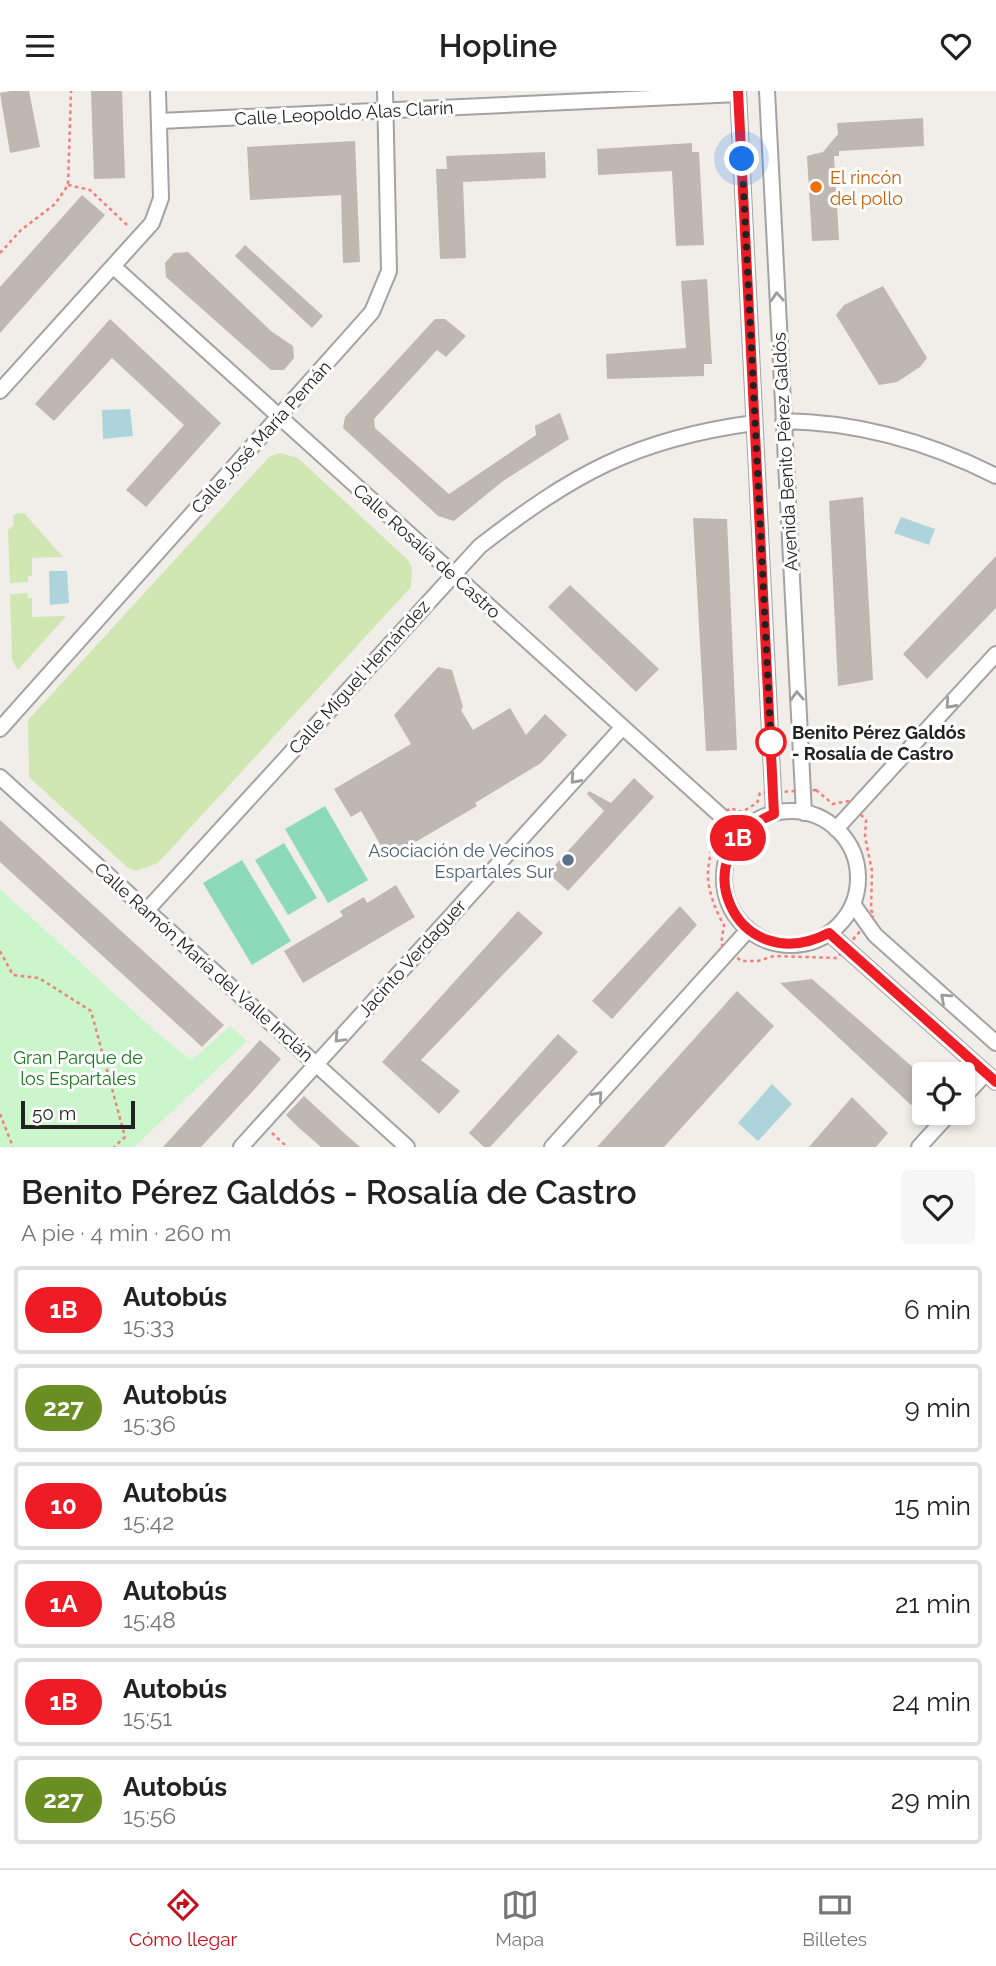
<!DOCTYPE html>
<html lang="es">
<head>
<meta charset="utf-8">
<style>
  :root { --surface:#fff; --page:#f6f6f6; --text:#222; --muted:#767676; --line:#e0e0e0; --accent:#c50e19 }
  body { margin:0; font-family:Raleway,sans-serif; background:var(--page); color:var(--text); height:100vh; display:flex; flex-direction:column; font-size:26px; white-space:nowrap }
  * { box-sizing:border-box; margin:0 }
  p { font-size:23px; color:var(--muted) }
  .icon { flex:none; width:38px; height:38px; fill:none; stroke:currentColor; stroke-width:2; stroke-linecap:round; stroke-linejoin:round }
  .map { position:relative; height:1056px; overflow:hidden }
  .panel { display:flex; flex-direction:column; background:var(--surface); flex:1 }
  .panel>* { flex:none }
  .badge { padding:0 14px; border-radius:23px; font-size:24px; line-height:46px }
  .fabs { position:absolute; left:912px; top:971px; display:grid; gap:14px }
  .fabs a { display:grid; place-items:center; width:63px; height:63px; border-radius:7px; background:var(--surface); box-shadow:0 4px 10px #0003; font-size:35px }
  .scale { position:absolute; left:21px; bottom:18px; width:114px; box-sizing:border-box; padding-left:7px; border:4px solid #222; border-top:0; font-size:19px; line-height:24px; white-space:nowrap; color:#222; -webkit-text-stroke:5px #fff; paint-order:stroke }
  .you { position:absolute; width:35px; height:35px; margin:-18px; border:5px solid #fff; border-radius:50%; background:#1a73e8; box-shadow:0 0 0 10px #1a73e833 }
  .map>.badge { position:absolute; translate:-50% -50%; box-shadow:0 0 0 4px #fff }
  .round { display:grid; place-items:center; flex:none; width:74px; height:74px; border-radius:7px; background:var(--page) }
  .summary { display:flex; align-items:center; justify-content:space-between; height:119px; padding:0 21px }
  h1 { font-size:33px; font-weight:600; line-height:52px }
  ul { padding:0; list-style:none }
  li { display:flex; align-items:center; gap:21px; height:88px; margin:0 14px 10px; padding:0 7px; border:4px solid var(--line); border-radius:7px }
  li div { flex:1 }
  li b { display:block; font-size:26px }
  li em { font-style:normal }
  li .badge { min-width:77px; font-weight:700; text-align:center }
  header { display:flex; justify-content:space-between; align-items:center; height:91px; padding:0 21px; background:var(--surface); font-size:32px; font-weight:600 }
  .tabs { display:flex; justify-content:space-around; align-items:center; height:98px; border-top:2px solid var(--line); background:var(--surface); font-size:19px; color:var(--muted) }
  .tabs a { display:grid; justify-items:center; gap:4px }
  .tabs .selected { color:var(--accent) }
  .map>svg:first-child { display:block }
  .grass { fill:#d0e7b3 }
  .park { fill:#cbf6cb }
  .pitch { fill:#8ddab8 }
  .water { fill:#add4db }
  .building { fill:#bfb7b2 }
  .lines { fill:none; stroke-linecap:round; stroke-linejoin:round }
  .minor-casing { stroke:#a3a3a3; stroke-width:18 }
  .path { stroke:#f17f7a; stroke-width:2.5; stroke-dasharray:3.5 3.5; stroke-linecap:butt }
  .minor { stroke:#fff; stroke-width:14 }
  .oneway { stroke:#9c9c9c }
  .line-casing { stroke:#fff; stroke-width:16 }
  .line { stroke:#ee1c25; stroke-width:10 }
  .walk { stroke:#222; stroke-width:7; stroke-dasharray:0 12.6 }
  .food-dot { fill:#e8710a; stroke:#fff; stroke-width:2.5 }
  .stop-dot { fill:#fff; stroke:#ee1c25; stroke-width:3.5 }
  .service-dot { fill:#5c6f8a; stroke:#fff; stroke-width:2.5 }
  .labels { text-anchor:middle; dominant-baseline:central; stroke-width:6; stroke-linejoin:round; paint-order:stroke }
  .street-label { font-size:18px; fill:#222; stroke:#fff }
  .food-label { font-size:18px; fill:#c56008; stroke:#fff; text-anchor:start }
  .stop-label { font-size:18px; font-weight:bold; fill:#222; stroke:#fff; text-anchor:start }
  .service-label { font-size:18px; fill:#4e5e75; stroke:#fff; text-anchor:end }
  .park-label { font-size:18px; fill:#147b16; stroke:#fff }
</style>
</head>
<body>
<header><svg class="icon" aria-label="menu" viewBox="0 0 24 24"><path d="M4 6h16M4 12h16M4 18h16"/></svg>Hopline<svg class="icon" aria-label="heart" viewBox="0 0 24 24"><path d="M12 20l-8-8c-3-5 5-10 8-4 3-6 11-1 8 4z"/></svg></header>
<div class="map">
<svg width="996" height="1056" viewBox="0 0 996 1056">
  <rect width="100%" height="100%" fill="#f1eee9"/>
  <path class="grass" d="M280,362L298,367L408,469L412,476L411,496L158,772L136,780L128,777L29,686L28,629L270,365Z
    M24,422L63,466L32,467V485H28V491L10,492L8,439L14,434L13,423Z
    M27,502L28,507H32V526L66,525L18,579L12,569L10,503Z"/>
  <path class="park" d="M0,798L165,949L192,969L230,935L247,950L134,1056H0Z"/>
  <path class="pitch" d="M325,715L368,789L328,812L285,738Z
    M284,752L317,807L288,824L255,769Z
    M242,769L291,850L252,874L203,792Z"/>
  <path class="water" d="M130,318L133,345L103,348L102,319Z
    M901,426L935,438L929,454L894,442Z
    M49,480H67L69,512L50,514Z
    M772,993L792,1013L758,1050L738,1032Z"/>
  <path class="building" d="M11,0H29L40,56L10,62L0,2Z
    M91,0H122L125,87L94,88Z
    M923,27L924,55L839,60V65H834L839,149L812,150L807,65L823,61L838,43L837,32Z
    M355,50L360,171L343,172L341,104L250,109L247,56Z
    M692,52V61H699L704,154L676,155L672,80L598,84L597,58Z
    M545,61L546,87L463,91L466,167L440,168L436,78H447L446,65Z
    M82,104L105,124L0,242V196Z
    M245,154L323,225L312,237L235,165Z
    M188,161L271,240L293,255L294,267L284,279H271L166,186L165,172L174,162Z
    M707,188L712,273H704V285L607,288L606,263L686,257L681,190Z
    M883,195L927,267L920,276L897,291L879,294L836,224L844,214Z
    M110,228L221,332L146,416L126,399L184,334L112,267L54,330L35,313Z
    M435,228H445L466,245L446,266L437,259L374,328L375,337L449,403L536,344L535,335L560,322L569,348L503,390L454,430L438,425L343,337L345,326Z
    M863,406L873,589L838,595L829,410Z
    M693,427L727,428L737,659L706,660Z
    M996,465V517L927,588L903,563Z
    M570,494L659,578L636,601L548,516Z
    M438,576L452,579L463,616L461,619L473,639L510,617L526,644L545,623L567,644L541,672L475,712L477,715L388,767L361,720L351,726L334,698L411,653L394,624Z
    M634,687L654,706L568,800L548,782L604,720L587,703L589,700L611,712Z
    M0,729L224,934L202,956L0,771Z
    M396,794L415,826L303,892L284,860L343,825L340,820L364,806L367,812Z
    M680,815L697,834L612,928L592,910Z
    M518,820L543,842L421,969L460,1000L439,1023L382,971Z
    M812,888L924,986V1001L911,1014L780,892Z
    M737,900L774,935L664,1056H597Z
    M558,943L578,961L490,1056H484L469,1042Z
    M260,949L281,968L252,1001L201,1056H163Z
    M304,1005L343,1041L360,1056H321L298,1036L286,1024Z
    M852,1006L888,1042L876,1056H809Z"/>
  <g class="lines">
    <defs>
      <path id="minor" d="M738,0L774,722
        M767,0L804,722
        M160,30L738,3
        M114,176L741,743
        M0,300L152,132L161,107L158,0
        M783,330C857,331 929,351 996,385
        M0,638L372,221L389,180L385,0
        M0,686L407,1056
        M724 787a67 67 0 1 1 134 0a67 67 0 1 1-134 0Z
        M836,738L996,563
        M853,813L875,844L996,952
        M147,819L480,455C573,383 635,348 754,332
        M829,842L996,991
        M962,1008L986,982
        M241,1056L621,638
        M552,1056L748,839
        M919,1056L950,1022"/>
    </defs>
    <use href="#minor" class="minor-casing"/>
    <path class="path" d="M68,94L90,99L127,134
      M0,162L21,139L55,113L68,94L71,0
      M816,699L833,713L848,710L866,729L865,746L872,780L871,819L874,824L837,867L774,865L758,870H741L721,853L724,834C716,821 709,802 708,787C707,770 715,754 710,737L730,717L742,721L757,712L760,702Z
      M0,860L13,884L39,887L91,920L125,1046L114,1056
      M0,1023L13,1056
      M272,1042L287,1056"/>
    <use href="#minor" class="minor"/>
  </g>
  <defs><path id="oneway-chevron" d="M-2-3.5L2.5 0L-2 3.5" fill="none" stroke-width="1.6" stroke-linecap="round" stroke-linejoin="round" transform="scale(1.75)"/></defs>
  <g class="oneway">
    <use href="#oneway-chevron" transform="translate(777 206) rotate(-93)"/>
    <use href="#oneway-chevron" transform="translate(797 605) rotate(-93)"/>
    <use href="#oneway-chevron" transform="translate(950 613) rotate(132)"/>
    <use href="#oneway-chevron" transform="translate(575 688) rotate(132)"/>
    <use href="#oneway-chevron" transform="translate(945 907) rotate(-138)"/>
    <use href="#oneway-chevron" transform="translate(339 947) rotate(133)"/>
    <use href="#oneway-chevron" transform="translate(598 1005) rotate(-48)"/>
  </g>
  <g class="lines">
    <defs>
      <path id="line" d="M738,0L774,723C678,761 736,890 829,842L996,991"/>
    </defs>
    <use href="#line" class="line-casing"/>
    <use href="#line" class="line"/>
    <path class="walk" d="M742,68L771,651"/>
  </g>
  <circle class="food-dot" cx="816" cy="96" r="7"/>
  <circle class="stop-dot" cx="771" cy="651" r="14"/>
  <circle class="service-dot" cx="568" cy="769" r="7"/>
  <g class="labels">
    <g class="street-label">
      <text transform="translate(344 22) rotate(-3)">Calle Leopoldo Alas Clarín</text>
      <text transform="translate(261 346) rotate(-48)">Calle José María Pemán</text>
      <text transform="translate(785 361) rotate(-93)">Avenida Benito Pérez Galdós</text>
      <text transform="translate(427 460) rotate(42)">Calle Rosalía de Castro</text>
      <text transform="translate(359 586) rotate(-48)">Calle Miguel Hernández</text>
      <text transform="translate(412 867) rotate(-48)">Jacinto Verdaguer</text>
      <text transform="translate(204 871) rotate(42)">Calle Ramón María del Valle Inclán</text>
    </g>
    <g class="food-label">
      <text x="830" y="86">El rincón<tspan x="830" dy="21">del pollo</tspan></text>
    </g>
    <g class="stop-label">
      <text x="792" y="641">Benito Pérez Galdós<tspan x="792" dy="21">- Rosalía de Castro</tspan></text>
    </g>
    <g class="service-label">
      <text x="554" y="759">Asociación de Vecinos<tspan x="554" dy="21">Espartales Sur</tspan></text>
    </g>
    <g class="park-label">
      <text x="78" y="966">Gran Parque de<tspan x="78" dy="21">los Espartales</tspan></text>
    </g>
  </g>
</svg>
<div class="fabs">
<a><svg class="icon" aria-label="locate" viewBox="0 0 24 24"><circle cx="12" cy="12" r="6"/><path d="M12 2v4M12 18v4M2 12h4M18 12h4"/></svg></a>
</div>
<div class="scale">50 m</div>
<div class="you" style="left:742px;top:68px"></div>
<b class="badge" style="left:738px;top:747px;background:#ee1c25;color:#fff">1B</b>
</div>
<section class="panel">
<div class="summary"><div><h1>Benito Pérez Galdós - Rosalía de Castro</h1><p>A pie · 4 min · 260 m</p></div><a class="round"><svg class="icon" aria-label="heart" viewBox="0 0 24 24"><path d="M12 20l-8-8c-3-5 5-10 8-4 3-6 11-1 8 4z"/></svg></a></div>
<ul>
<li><span class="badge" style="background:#ee1c25;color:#fff">1B</span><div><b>Autobús</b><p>15:33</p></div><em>6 min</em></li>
<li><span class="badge" style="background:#6b8e23;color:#fff">227</span><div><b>Autobús</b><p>15:36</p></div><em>9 min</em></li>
<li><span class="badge" style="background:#ee1c25;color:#fff">10</span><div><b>Autobús</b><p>15:42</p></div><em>15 min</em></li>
<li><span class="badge" style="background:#ee1c25;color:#fff">1A</span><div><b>Autobús</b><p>15:48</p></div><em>21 min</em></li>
<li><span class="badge" style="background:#ee1c25;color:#fff">1B</span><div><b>Autobús</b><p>15:51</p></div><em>24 min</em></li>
<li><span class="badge" style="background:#6b8e23;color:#fff">227</span><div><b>Autobús</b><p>15:56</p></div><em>29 min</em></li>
</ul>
</section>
<nav class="tabs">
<a class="selected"><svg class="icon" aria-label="directions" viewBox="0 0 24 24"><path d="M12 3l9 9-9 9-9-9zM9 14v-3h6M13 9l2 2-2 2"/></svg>Cómo llegar</a>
<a><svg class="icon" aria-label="map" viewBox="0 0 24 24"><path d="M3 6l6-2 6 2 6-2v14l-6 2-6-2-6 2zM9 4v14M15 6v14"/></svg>Mapa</a>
<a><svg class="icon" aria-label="tickets" viewBox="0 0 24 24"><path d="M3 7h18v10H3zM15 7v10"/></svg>Billetes</a>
</nav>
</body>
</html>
